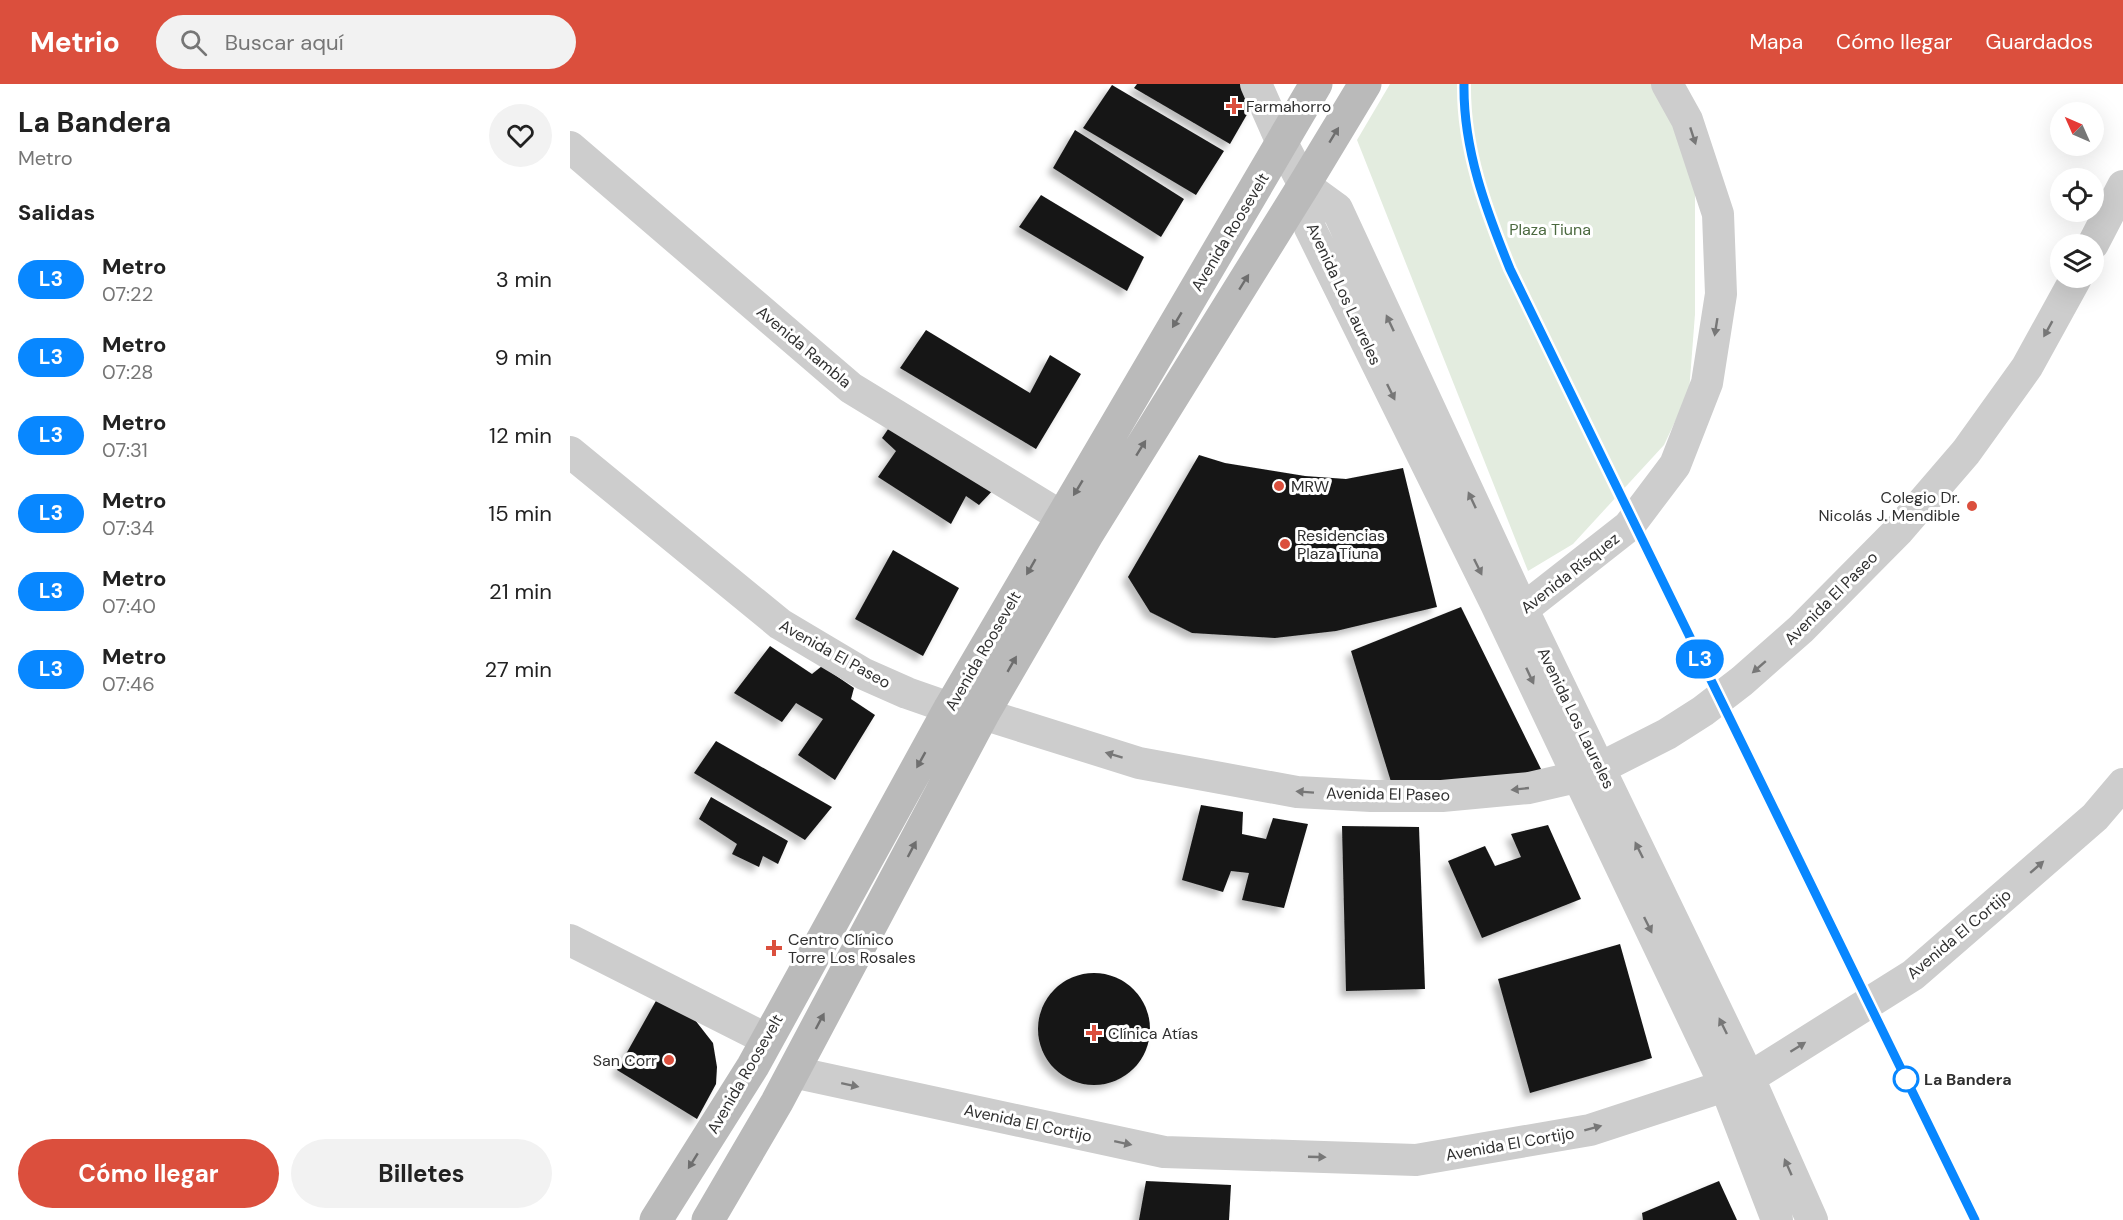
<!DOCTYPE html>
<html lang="es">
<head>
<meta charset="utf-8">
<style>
  :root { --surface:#fff; --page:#f2f2f2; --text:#222; --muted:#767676; --accent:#db4f3d }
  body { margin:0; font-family:"DM Sans",sans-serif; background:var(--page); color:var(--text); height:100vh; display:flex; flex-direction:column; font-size:22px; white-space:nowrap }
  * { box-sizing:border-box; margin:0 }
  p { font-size:20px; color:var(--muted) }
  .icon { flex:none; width:33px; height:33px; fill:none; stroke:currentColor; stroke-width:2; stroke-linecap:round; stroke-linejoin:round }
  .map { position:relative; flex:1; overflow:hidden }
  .drawer { display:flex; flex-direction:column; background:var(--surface); width:570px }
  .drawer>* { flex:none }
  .badge { padding:0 12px; border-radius:20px; font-size:21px; line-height:39px }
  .needle { width:39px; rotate:315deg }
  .buttons { position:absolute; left:1480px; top:18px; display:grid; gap:12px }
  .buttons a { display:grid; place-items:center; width:54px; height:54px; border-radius:50%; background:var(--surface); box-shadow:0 6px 24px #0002; font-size:30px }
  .map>.badge { position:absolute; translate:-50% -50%; box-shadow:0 0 0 3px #fff }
  h2 { padding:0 18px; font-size:22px; line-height:54px }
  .round { display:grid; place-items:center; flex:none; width:63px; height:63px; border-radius:32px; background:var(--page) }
  .overview { display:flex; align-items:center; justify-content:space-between; height:102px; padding:0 18px }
  h1 { font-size:28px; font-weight:700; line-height:45px }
  .primary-button { display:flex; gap:12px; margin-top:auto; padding:12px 18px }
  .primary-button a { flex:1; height:69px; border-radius:36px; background:var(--accent); color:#fff; font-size:24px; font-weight:700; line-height:69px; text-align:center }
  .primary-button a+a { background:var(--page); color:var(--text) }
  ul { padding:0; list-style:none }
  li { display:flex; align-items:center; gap:18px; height:78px; padding:0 18px }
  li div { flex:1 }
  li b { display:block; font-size:22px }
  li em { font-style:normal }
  li .badge { min-width:66px; font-weight:700; text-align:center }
  header { display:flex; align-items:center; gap:36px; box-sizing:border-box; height:84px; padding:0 30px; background:var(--accent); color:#fff }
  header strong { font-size:28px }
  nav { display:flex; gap:33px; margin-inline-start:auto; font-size:21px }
  .search { width:420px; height:54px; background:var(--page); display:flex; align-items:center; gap:15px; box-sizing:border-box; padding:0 21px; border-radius:33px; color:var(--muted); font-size:22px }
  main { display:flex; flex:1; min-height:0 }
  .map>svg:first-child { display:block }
  .green { fill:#e3ecdf }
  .building { fill:#171717; filter:url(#shadow) }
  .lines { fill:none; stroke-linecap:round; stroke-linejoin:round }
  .street { stroke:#cdcdcd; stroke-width:32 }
  .secondary { stroke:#bababa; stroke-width:33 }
  .oneway { fill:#6e6e6e }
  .oneway2 { fill:#777 }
  .line-casing { stroke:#fff; stroke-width:14 }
  .line { stroke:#0887ff; stroke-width:9 }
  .poi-dot { fill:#db4f3d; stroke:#fff; stroke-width:2 }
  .stop-dot { fill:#fff; stroke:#0887ff; stroke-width:3 }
  .labels { text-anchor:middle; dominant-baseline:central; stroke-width:6; stroke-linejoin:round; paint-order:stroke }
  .poi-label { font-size:16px; fill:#303030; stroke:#fff; text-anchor:start }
  .park-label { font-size:16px; fill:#4b693f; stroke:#fff }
  .street-label { font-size:16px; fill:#303030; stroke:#fff }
  .stop-label { font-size:16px; font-weight:bold; fill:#303030; stroke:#fff; text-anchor:start }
</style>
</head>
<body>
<header>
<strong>Metrio</strong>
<div class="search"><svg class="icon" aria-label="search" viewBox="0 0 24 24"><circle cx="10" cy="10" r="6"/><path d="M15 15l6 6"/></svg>Buscar aquí</div>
<nav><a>Mapa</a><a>Cómo llegar</a><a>Guardados</a></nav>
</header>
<main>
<section class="drawer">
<div class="overview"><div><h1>La Bandera</h1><p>Metro</p></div><a class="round"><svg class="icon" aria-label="heart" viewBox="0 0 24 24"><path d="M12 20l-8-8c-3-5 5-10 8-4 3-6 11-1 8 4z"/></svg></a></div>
<h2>Salidas</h2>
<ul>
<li><span class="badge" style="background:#0887ff;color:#fff">L3</span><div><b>Metro</b><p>07:22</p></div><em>3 min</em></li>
<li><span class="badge" style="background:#0887ff;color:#fff">L3</span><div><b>Metro</b><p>07:28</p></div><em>9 min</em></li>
<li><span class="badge" style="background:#0887ff;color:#fff">L3</span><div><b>Metro</b><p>07:31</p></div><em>12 min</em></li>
<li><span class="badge" style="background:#0887ff;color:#fff">L3</span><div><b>Metro</b><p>07:34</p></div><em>15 min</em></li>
<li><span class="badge" style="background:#0887ff;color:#fff">L3</span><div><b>Metro</b><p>07:40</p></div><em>21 min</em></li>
<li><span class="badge" style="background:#0887ff;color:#fff">L3</span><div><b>Metro</b><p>07:46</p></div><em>27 min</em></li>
</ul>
<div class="primary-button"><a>Cómo llegar</a><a>Billetes</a></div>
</section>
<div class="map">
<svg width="1553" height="1136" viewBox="0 0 1553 1136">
  <defs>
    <filter id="shadow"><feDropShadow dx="-5.5" dy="5.5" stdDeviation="3" flood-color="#0004"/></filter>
  </defs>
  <rect width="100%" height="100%" fill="#fff"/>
  <path class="green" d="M820,0H1092L1125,105V230L1119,308L1094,361L1003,460L958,487L787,56Z"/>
  <path class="building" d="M567,0H673L683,20L660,60L564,4Z
    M542,1L654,67L626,111L513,44Z
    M505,46L614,115L591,153L483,84Z
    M471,111L574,173L557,207L449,143Z
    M356,246L460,309L480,271L511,290L466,365L330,284Z
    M327,332L426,403L409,421L396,412L381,440L308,393L326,367L312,354Z
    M629,371L655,379L735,392L776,395L833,384L867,523L766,547L705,554L622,549L580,528L558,493Z
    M323,466L389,504L353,572L285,535Z
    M891,523L973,689L822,701L781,567Z
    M200,562L242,590L252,582L284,604L281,615L305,631L265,696L228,671L253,635L226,619L212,638L164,609Z
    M146,657L262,723L235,756L124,689Z
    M141,713L218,757L208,780L193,772L189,783L162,770L167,760L129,735Z
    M631,721L673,728L672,750L696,755L703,734L738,740L714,824L672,816L679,789L661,787L653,808L612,796Z
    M978,741L1011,815L912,854L878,777L915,762L925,782L951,773L941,750Z
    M772,742L849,743L855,905L776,907Z
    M1050,860L1082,974L960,1009L928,895Z
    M468 945a56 56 0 1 1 112 0a56 56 0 1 1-112 0Z
    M87,915L125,936L143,959L147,983L146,1000L127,1035L47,986Z
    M576,1097L661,1101L659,1136H569Z
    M1149,1097L1167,1136H1073L1072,1129Z"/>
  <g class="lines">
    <path class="street" d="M686,0L712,59L734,101L740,144L925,518L1155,1001L1207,1136
      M0,63L281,304L515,447
      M734,101L767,125L953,526L1179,994L1242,1136
      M1523,160L1553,102
      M0,368L210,540L294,590L337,609L380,624L413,630L569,679L727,708L801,712H872L959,704L1007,693L1030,684L1097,650L1133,627L1172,597L1231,545L1328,447L1396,368L1457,283L1506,194
      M938,537L1059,442L1105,381L1137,299L1151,210L1148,130L1117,36L1097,0
      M0,856L196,955
      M223,988L594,1068L846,1076L1020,1046L1179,994L1343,891L1525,733L1553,700"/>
    <path class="secondary" d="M86,1136L183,982L380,624L746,0
      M138,1136L207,1018L413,630L518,449L734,101L795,0"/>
  </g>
  <defs><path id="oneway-solid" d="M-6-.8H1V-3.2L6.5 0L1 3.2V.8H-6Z" transform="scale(1.5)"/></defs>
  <g class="oneway">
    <use href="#oneway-solid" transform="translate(764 51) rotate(-59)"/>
    <use href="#oneway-solid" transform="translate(674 198) rotate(-58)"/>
    <use href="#oneway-solid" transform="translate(607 236) rotate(121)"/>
    <use href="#oneway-solid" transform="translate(571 364) rotate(-58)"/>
    <use href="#oneway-solid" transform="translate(508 404) rotate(121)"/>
    <use href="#oneway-solid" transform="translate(461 483) rotate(120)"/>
    <use href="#oneway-solid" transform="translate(442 580) rotate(-60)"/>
    <use href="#oneway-solid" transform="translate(351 676) rotate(119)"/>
    <use href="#oneway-solid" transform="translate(342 765) rotate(-62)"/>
    <use href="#oneway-solid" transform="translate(250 937) rotate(-62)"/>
    <use href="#oneway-solid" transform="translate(123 1077) rotate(122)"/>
  </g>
  <g class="oneway2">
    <use href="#oneway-solid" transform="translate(1123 52) rotate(72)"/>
    <use href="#oneway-solid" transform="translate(820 239) rotate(-115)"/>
    <use href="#oneway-solid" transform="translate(1146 243) rotate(99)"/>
    <use href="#oneway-solid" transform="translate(1478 245) rotate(119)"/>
    <use href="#oneway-solid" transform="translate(821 308) rotate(64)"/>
    <use href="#oneway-solid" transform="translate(902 416) rotate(-115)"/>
    <use href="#oneway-solid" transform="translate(908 483) rotate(64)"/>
    <use href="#oneway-solid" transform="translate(1189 583) rotate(139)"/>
    <use href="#oneway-solid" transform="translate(960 592) rotate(65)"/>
    <use href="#oneway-solid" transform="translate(544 671) rotate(-163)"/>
    <use href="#oneway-solid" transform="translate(950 705) rotate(174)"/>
    <use href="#oneway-solid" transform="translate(735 708) rotate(-176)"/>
    <use href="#oneway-solid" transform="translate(1069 766) rotate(-116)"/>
    <use href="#oneway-solid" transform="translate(1467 783) rotate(-41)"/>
    <use href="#oneway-solid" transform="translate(1078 841) rotate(64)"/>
    <use href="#oneway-solid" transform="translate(1153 942) rotate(-116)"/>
    <use href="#oneway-solid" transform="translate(1228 963) rotate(-32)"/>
    <use href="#oneway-solid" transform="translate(280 1001) rotate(12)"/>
    <use href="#oneway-solid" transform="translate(1023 1044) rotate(-15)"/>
    <use href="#oneway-solid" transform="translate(553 1059) rotate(12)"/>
    <use href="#oneway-solid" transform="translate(747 1073) rotate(2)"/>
    <use href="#oneway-solid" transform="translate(1218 1083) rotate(-114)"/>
  </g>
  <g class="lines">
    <defs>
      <path id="line" d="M894,0C893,65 916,126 940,185L1405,1136"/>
    </defs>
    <use href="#line" class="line-casing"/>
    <use href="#line" class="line"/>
  </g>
  <g class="poi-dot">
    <path d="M661 13h6v6h6v6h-6v6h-6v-6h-6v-6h6z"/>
    <circle cx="709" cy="402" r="6"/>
    <circle cx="1402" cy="422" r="6"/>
    <circle cx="715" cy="460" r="6"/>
    <path d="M201 855h6v6h6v6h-6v6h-6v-6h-6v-6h6z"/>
    <path d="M521 940h6v6h6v6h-6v6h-6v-6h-6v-6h6z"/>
    <circle cx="99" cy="976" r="6"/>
  </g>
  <circle class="stop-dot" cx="1336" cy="995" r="12"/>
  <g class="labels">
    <g class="poi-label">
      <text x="676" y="22">Farmahorro</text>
      <text x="721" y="402">MRW</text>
      <text x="1390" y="413" text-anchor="end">Colegio Dr.<tspan x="1390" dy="18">Nicolás J. Mendible</tspan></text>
      <text x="727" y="451">Residencias<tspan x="727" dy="18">Plaza Tiuna</tspan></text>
      <text x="218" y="855">Centro Clínico<tspan x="218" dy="18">Torre Los Rosales</tspan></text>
      <text x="538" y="949">Clínica Atías</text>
      <text x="87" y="976" text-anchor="end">San Corr</text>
    </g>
    <g class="park-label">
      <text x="980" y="145">Plaza Tiuna</text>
    </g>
    <g class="street-label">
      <text transform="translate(660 148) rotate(-59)">Avenida Roosevelt</text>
      <text transform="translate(774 210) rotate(65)">Avenida Los Laureles</text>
      <text transform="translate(234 263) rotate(40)">Avenida Rambla</text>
      <text transform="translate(1000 489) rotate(-38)">Avenida Rísquez</text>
      <text transform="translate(1261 514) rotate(-45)">Avenida El Paseo</text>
      <text transform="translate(413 567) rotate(-60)">Avenida Roosevelt</text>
      <text transform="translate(265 570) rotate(29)">Avenida El Paseo</text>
      <text transform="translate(1006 634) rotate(64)">Avenida Los Laureles</text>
      <text transform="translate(818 710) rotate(1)">Avenida El Paseo</text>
      <text transform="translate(1389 850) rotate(-40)">Avenida El Cortijo</text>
      <text transform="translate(175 990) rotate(-60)">Avenida Roosevelt</text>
      <text transform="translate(458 1039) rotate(12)">Avenida El Cortijo</text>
      <text transform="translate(940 1060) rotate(-10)">Avenida El Cortijo</text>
    </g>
    <g class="stop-label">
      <text x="1354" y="995">La Bandera</text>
    </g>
  </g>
</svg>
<div class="buttons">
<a><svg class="needle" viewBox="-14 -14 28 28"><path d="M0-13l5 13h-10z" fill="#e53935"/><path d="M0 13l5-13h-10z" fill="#767676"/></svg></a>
<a><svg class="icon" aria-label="locate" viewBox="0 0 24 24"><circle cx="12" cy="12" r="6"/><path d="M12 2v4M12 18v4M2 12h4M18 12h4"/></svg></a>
<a><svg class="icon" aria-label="layers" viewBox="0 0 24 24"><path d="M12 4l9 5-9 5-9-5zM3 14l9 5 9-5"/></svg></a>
</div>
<b class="badge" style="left:1130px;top:575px;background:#0887ff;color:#fff">L3</b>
</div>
</main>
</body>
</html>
